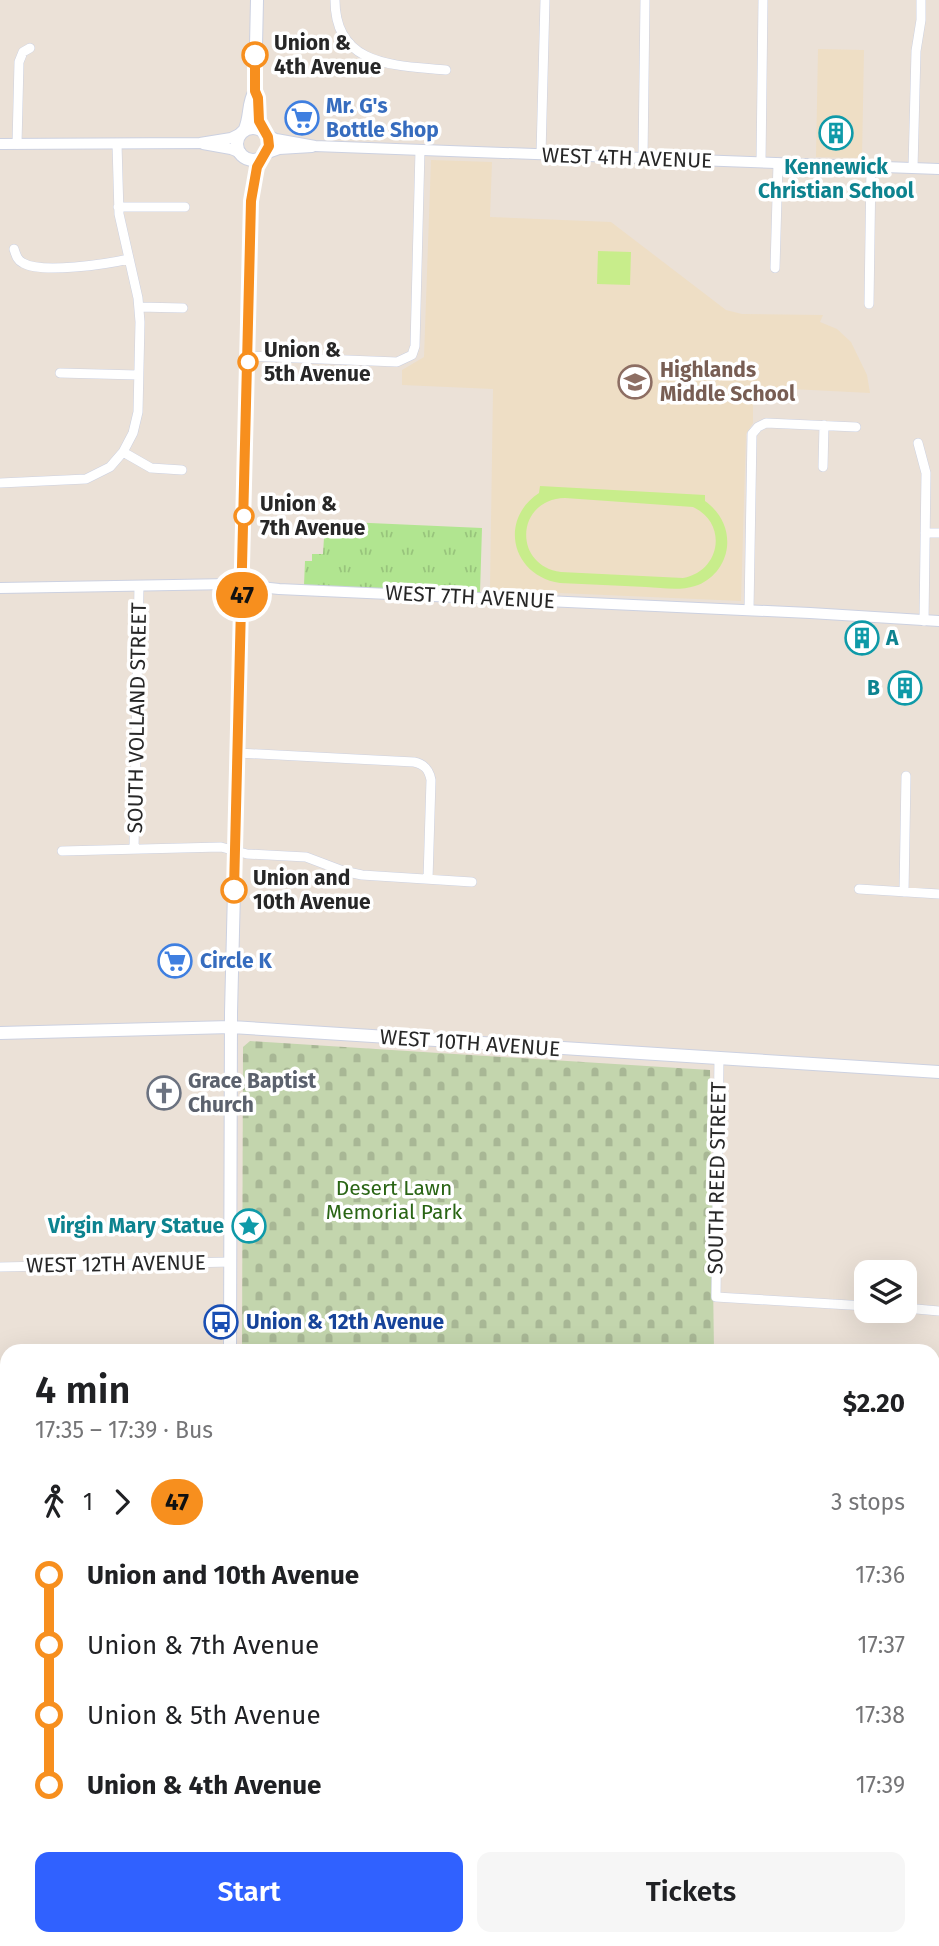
<!DOCTYPE html>
<html lang="en">
<head>
<meta charset="utf-8">
<style>
  :root { --surface:#fff; --page:#f6f6f6; --text:#202124; --muted:#757577; --accent:#3061ff }
  body { margin:0; font-family:"Fira Sans",sans-serif; background:var(--page); color:var(--text); height:100vh; display:flex; flex-direction:column; font-size:26px; white-space:nowrap }
  * { box-sizing:border-box; margin:0 }
  p { font-size:23px; color:var(--muted) }
  .icon { flex:none; width:38px; height:38px; fill:none; stroke:currentColor; stroke-width:2; stroke-linecap:round; stroke-linejoin:round }
  .map { position:relative; flex:1; overflow:hidden }
  .side { position:absolute; left:0px; top:1344px; width:940px; height:602px; display:flex; flex-direction:column; background:var(--surface); border-radius:21px 21px 0 0; box-shadow:0 7px 28px #0002 }
  .side>* { flex:none }
  .badge { padding:0 14px; border-radius:23px; font-size:24px; line-height:46px }
  .controls { position:absolute; left:854px; top:1260px; display:grid; gap:14px }
  .controls a { display:grid; place-items:center; width:63px; height:63px; border-radius:14px; background:var(--surface); box-shadow:0 7px 28px #0002; font-size:35px }
  .map>.badge { position:absolute; translate:-50% -50%; box-shadow:0 0 0 4px #fff }
  .legs { display:flex; align-items:center; gap:10px; height:77px; padding:0 35px; font-size:23px }
  .legs p { margin-inline-start:auto }
  .headline { display:flex; align-items:center; justify-content:space-between; height:119px; padding:0 35px }
  h1 { font-size:38px; font-weight:600; line-height:52px }
  .cta { display:flex; gap:14px; margin-top:auto; padding:14px 35px }
  .cta a { flex:1; height:80px; border-radius:14px; background:var(--accent); color:#fff; font-size:28px; font-weight:600; line-height:80px; text-align:center }
  .cta a+a { background:var(--page); color:var(--text) }
  ul { padding:0 35px; list-style:none }
  li { display:flex; align-items:center; gap:24px; height:70px; font-size:26px }
  li i { display:grid; place-items:center; width:10px; height:100%; margin:0 9px; background:currentColor }
  li i::after { content:''; width:18px; height:18px; margin:-9px; border:5px solid; border-radius:50%; background:var(--surface) }
  li p { margin-inline-start:auto }
  li:first-child i { background:linear-gradient(#0000 50%,currentColor 0) }
  li:last-child i { background:linear-gradient(currentColor 50%,#0000 0) }
  .map>svg:first-child { display:block }
  .education { fill:#eedec5 }
  .grass { fill:url(#grass-tufts) }
  .cemetery { fill:url(#cemetery-stones) }
  .pitch { fill:#c8ed8b; fill-rule:evenodd }
  .lines { fill:none; stroke-linecap:round; stroke-linejoin:round }
  .canal { stroke:#63d5f4; stroke-width:8 }
  .minor-casing { stroke:#ccd1e1; stroke-width:10 }
  .tertiary-casing { stroke:#ccd1e1; stroke-width:12 }
  .secondary-casing { stroke:#ccd1e1; stroke-width:14 }
  .minor { stroke:#fff; stroke-width:9 }
  .tertiary { stroke:#fff; stroke-width:10 }
  .secondary { stroke:#fff; stroke-width:12 }
  .line-1-casing { stroke:#fff; stroke-width:16 }
  .line-1 { stroke:#f78f1e; stroke-width:10 }
  .stop-1-dot { fill:#fff; stroke:#f78f1e; stroke-width:3.5 }
  .labels { text-anchor:middle; dominant-baseline:central; stroke-width:7; stroke-linejoin:round; paint-order:stroke }
  .stop-label { font-size:21px; font-weight:bold; fill:#272727; stroke:#fff; text-anchor:start }
  .shop-label { font-size:21px; font-weight:bold; fill:#366cbe; stroke:#fff; text-anchor:start }
  .street-label { font-size:21px; fill:#272727; stroke:#fff }
  .culture-label { font-size:21px; font-weight:bold; fill:#0d838f; stroke:#fff; text-anchor:end }
  .education-label { font-size:21px; font-weight:bold; fill:#785e54; stroke:#fff; text-anchor:start }
  .worship-label { font-size:21px; font-weight:bold; fill:#5b616d; stroke:#fff; text-anchor:start }
  .park-label { font-size:21px; fill:#2a6515; stroke:#fff }
  .transit-label { font-size:21px; font-weight:bold; fill:#164399; stroke:#fff; text-anchor:start }
</style>
</head>
<body>
<div class="map">
<svg width="939" height="1946" viewBox="0 0 939 1946">
  <defs>
    <pattern id="grass-tufts" width="24" height="20" patternUnits="userSpaceOnUse" patternTransform="scale(1.75)"><rect width="24" height="20" fill="#b1e590"/><path d="M3 7l-1-3M5 7V3M7 7l1-3M15 17l-1-3M17 17v-4M19 17l1-3" fill="none" stroke="#98c47c"/></pattern>
    <pattern id="cemetery-stones" width="16" height="16" patternUnits="userSpaceOnUse" patternTransform="scale(1.75)"><rect width="16" height="16" fill="#c3d5ad"/><path d="M2 7V4a2 2 0 0 1 4 0v3zM10 15v-3a2 2 0 0 1 4 0v3z" fill="#a8b795"/></pattern>
  </defs>
  <rect width="100%" height="100%" fill="#ebe1d7"/>
  <path class="education" d="M818,49L864,50L862,158L816,157Z
    M431,160L492,162L490,217L611,222L726,310L742,314L823,315L820,322L837,329L851,342L867,375L870,393L753,387V423L746,434L741,601L490,590L493,389L402,385V370L424,357Z"/>
  <path class="grass" d="M325,521L482,528L480,593L304,585L305,561H312V554H323Z
    M7,1506V1808L0,1806V1507Z"/>
  <path class="cemetery" d="M250,1041L710,1070L714,1351H242L243,1047Z"/>
  <path class="pitch" d="M598,251L631,252L630,285L597,284Z
    M540,486L705,495V501C720,512 729,528 727,547C725,565 712,581 695,586C680,591 662,588 646,587C618,586 589,584 560,583C512,576 498,520 539,493ZM565,498L693,507C728,523 721,571 683,578L561,572C512,565 516,499 565,498Z"/>
  <g class="lines">
    <path class="canal" d="M0,1393L7,1394
      M933,1509L939,1512
      M470,1939L488,1946
      M760,1939L775,1946
      M654,1946L665,1939
      M801,1946L833,1941L850,1946"/>
    <defs>
      <path id="minor" d="M335,0C335,67 395,65 446,70
        M17,144L19,62L23,52L30,48
        M541,154L545,0
        M643,158L645,0
        M761,162L763,0
        M913,168L916,51L921,20V0
        M118,207H185
        M14,249C16,255 17,260 23,263C42,274 107,264 129,259
        M775,268L778,163
        M869,304L871,167
        M139,307L183,308
        M248,356L397,362L412,355L415,346L420,150
        M60,373L138,375
        M918,443L926,473L924,621
        M123,452L151,468L182,470
        M823,467L824,425
        M0,483L86,479L110,467L123,452L133,433L138,412L140,322L138,298L119,214L117,144
        M925,533H939
        M749,610L752,434L758,427L766,423L856,427
        M238,753L414,762C424,764 429,769 431,780L428,879
        M134,849L139,586
        M62,851L221,847L247,854L306,857L343,871L362,875L472,882
        M859,889L939,894
        M904,892L906,776
        M719,1058L716,1297L866,1306
        M0,1267L231,1262
        M905,1308L939,1311
        M0,1460L7,1459
        M933,1604H939
        M933,1780L939,1781
        M154,1939V1946
        M21,1946L22,1939
        M554,1946V1939"/>
      <path id="tertiary" d="M265,134L276,139L315,146L939,169
        M0,144L200,143L231,138L241,133
        M203,144L231,149L241,153
        M265,154L279,149L312,147
        M0,588L231,584L279,589L810,613L939,621"/>
      <path id="secondary" d="M257,0L255,91C261,104 257,118 263,132
        M237 144a16 16 0 1 1 32 0a16 16 0 1 1-32 0Z
        M244,131C251,118 247,103 255,91
        M0,1033L231,1027L939,1072
        M230,1351L231,1013L251,201L257,167L263,156
        M224,1939V1946
        M233,1946V1939"/>
    </defs>
    <use href="#minor" class="minor-casing"/>
    <use href="#tertiary" class="tertiary-casing"/>
    <use href="#secondary" class="secondary-casing"/>
    <use href="#minor" class="minor"/>
    <use href="#tertiary" class="tertiary"/>
    <use href="#secondary" class="secondary"/>
  </g>
  <g class="lines">
    <defs>
      <path id="line-1" d="M234,890L251,201L257,167L269,146L268,137L259,121L258,98L255,91V55"/>
    </defs>
    <use href="#line-1" class="line-1-casing"/>
    <use href="#line-1" class="line-1"/>
  </g>
  <defs>
    <symbol id="supermarket-ring" viewBox="-11 -11 22 22"><circle r="9.5" fill="#fff" stroke="#3f7fe0" stroke-width="1.5"/><path d="M-6-5.5h2.5l.6 2H6L4.5 2H-2.5L-4.4-4H-6ZM-1.5 3.2a1.3 1.3 0 1 0 .1 0ZM3 3.2a1.3 1.3 0 1 0 .1 0Z" fill="#3f7fe0"/></symbol>
    <symbol id="building-ring" viewBox="-11 -11 22 22"><circle r="9.5" fill="#fff" stroke="#0f9aa8" stroke-width="1.5"/><path d="M-4-6H4V6H1V3H-1V6H-4ZM-2.5-4.3h1.7v1.8h-1.7ZM.8-4.3h1.7v1.8H.8ZM-2.5-1h1.7V.8h-1.7ZM.8-1h1.7V.8H.8Z" fill="#0f9aa8"/></symbol>
    <symbol id="school-ring" viewBox="-11 -11 22 22"><circle r="9.5" fill="#fff" stroke="#8d6e63" stroke-width="1.5"/><path d="M0-5L7-2L0 1L-7-2ZM-4 1L0 2.5L4 1V4Q0 6-4 4Z" fill="#8d6e63"/></symbol>
    <symbol id="church-ring" viewBox="-11 -11 22 22"><circle r="9.5" fill="#fff" stroke="#6b7280" stroke-width="1.5"/><path d="M-1.2-6h2.4v3.5h3.3v2.4h-3.3V6h-2.4V-.1h-3.3v-2.4h3.3Z" fill="#6b7280"/></symbol>
    <symbol id="sight-ring" viewBox="-11 -11 22 22"><circle r="9.5" fill="#fff" stroke="#0f9aa8" stroke-width="1.5"/><path d="M0-6L1.8-2.2L6-1.7L2.9 1.2L3.7 5.4L0 3.3L-3.7 5.4L-2.9 1.2L-6-1.7L-1.8-2.2Z" fill="#0f9aa8"/></symbol>
    <symbol id="bus-ring" viewBox="-11 -11 22 22"><circle r="9.5" fill="#fff" stroke="#1a4fb4" stroke-width="1.5"/><path d="M-5-6H5V4H4V6H2V4H-2V6H-4V4H-5ZM-3.5-4V0h7V-4ZM-3.5 1.2v1.5H-2V1.2ZM2 1.2v1.5H3.5V1.2Z" fill="#1a4fb4"/></symbol>
  </defs>
  <g fill-rule="evenodd">
    <use href="#supermarket-ring" x="283" y="99" width="38" height="38"/>
    <use href="#building-ring" x="817" y="114" width="38" height="38"/>
    <use href="#school-ring" x="616" y="363" width="38" height="38"/>
    <use href="#building-ring" x="843" y="619" width="38" height="38"/>
    <use href="#building-ring" x="886" y="669" width="38" height="38"/>
    <use href="#supermarket-ring" x="156" y="942" width="38" height="38"/>
    <use href="#church-ring" x="145" y="1074" width="38" height="38"/>
    <use href="#sight-ring" x="230" y="1207" width="38" height="38"/>
    <use href="#bus-ring" x="202" y="1303" width="38" height="38"/>
  </g>
  <g class="stop-1-dot">
    <circle cx="255" cy="55" r="12"/>
    <circle cx="248" cy="362" r="9"/>
    <circle cx="244" cy="516" r="9"/>
    <circle cx="234" cy="890" r="12"/>
  </g>
  <g class="labels">
    <g class="stop-label">
      <text x="274" y="43">Union &amp;<tspan x="274" dy="24">4th Avenue</tspan></text>
      <text x="264" y="350">Union &amp;<tspan x="264" dy="24">5th Avenue</tspan></text>
      <text x="260" y="504">Union &amp;<tspan x="260" dy="24">7th Avenue</tspan></text>
      <text x="253" y="878">Union and<tspan x="253" dy="24">10th Avenue</tspan></text>
    </g>
    <g class="shop-label">
      <text x="326" y="106">Mr. G's<tspan x="326" dy="24">Bottle Shop</tspan></text>
      <text x="200" y="961">Circle K</text>
    </g>
    <g class="street-label">
      <text transform="translate(627 158) rotate(2)">WEST 4TH AVENUE</text>
      <text transform="translate(470 597) rotate(3)">WEST 7TH AVENUE</text>
      <text transform="translate(137 718) rotate(-89)">SOUTH VOLLAND STREET</text>
      <text transform="translate(470 1043) rotate(4)">WEST 10TH AVENUE</text>
      <text transform="translate(717 1178) rotate(-89)">SOUTH REED STREET</text>
      <text transform="translate(116 1264) rotate(-1)">WEST 12TH AVENUE</text>
    </g>
    <g class="culture-label">
      <text x="836" y="167" text-anchor="middle">Kennewick<tspan x="836" dy="24">Christian School</tspan></text>
      <text x="886" y="638" text-anchor="start">A</text>
      <text x="880" y="688">B</text>
      <text x="224" y="1226">Virgin Mary Statue</text>
    </g>
    <g class="education-label">
      <text x="660" y="370">Highlands<tspan x="660" dy="24">Middle School</tspan></text>
    </g>
    <g class="worship-label">
      <text x="188" y="1081">Grace Baptist<tspan x="188" dy="24">Church</tspan></text>
    </g>
    <g class="park-label">
      <text x="394" y="1188">Desert Lawn<tspan x="394" dy="24">Memorial Park</tspan></text>
    </g>
    <g class="transit-label">
      <text x="246" y="1322">Union &amp; 12th Avenue</text>
    </g>
  </g>
</svg>
<div class="controls">
<a><svg class="icon" aria-label="layers" viewBox="0 0 24 24"><path d="M12 4l9 5-9 5-9-5zM3 14l9 5 9-5"/></svg></a>
</div>
<b class="badge" style="left:242px;top:595px;background:#f78f1e;color:#111">47</b>
<section class="side">
<div class="headline"><div><h1>4 min</h1><p>17:35 – 17:39 · Bus</p></div><b>$2.20</b></div>
<div class="legs"><svg class="icon" aria-label="walk" viewBox="0 0 24 24"><circle cx="13" cy="4" r="2"/><path d="M13 8l-2 6 4 7M11 14l-3 7M7 12l3-4h3l4 4"/></svg>1<svg class="icon" aria-label="forward" viewBox="0 0 24 24"><path d="M9 5l7 7-7 7"/></svg><b class="badge" style="background:#f78f1e;color:#111">47</b><p>3 stops</p></div>
<ul>
<li><i style="color:#f78f1e"></i><b>Union and 10th Avenue</b><p>17:36</p></li>
<li><i style="color:#f78f1e"></i><span>Union &amp; 7th Avenue</span><p>17:37</p></li>
<li><i style="color:#f78f1e"></i><span>Union &amp; 5th Avenue</span><p>17:38</p></li>
<li><i style="color:#f78f1e"></i><b>Union &amp; 4th Avenue</b><p>17:39</p></li>
</ul>
<div class="cta"><a>Start</a><a>Tickets</a></div>
</section>
</div>
</body>
</html>
